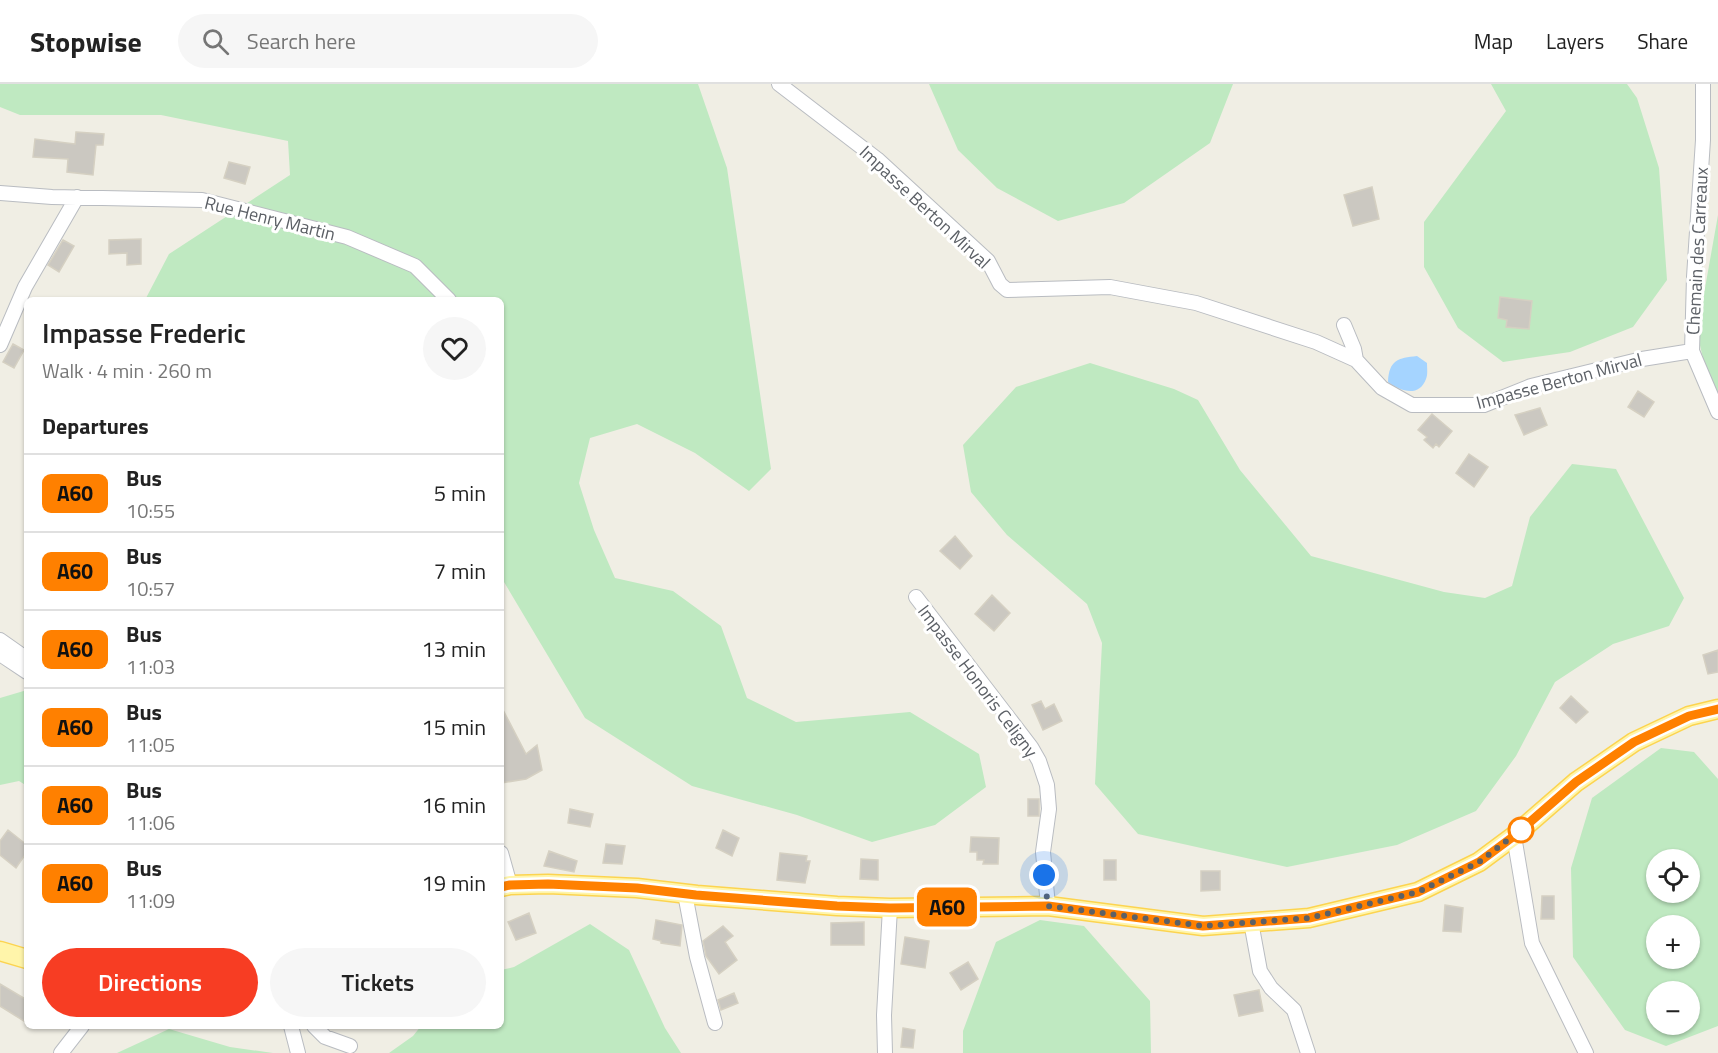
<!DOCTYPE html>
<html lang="en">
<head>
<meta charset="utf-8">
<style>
  :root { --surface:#fff; --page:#f6f6f6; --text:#222; --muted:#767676; --line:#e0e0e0; --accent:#f73d23 }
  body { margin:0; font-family:"Titillium Web",sans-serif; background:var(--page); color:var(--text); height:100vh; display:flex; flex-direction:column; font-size:22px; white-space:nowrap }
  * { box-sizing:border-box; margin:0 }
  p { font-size:20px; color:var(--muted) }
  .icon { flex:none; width:33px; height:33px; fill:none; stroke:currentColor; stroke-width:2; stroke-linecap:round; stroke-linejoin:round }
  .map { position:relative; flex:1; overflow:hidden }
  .drawer { position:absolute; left:24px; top:213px; width:480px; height:732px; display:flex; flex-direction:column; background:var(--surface); border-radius:9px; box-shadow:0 2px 4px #0004 }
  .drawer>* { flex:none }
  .badge { padding:0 12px; border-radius:9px; font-size:21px; line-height:39px }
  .tools { position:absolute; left:1646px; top:765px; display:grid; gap:12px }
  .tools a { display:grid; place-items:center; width:54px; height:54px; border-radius:50%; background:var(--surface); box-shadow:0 2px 4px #0004; font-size:30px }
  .you { position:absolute; width:30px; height:30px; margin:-15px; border:4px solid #fff; border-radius:50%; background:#1a73e8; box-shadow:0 0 0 9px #1a73e833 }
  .map>.badge { position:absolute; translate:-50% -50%; box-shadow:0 0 0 3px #fff }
  h2 { padding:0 18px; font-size:22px; line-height:54px }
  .round { display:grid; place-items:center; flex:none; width:63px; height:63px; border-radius:32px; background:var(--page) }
  .headline { display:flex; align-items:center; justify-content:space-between; height:102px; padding:0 18px }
  h1 { font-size:28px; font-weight:600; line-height:45px }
  .primary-button { display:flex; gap:12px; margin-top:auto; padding:12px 18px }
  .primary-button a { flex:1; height:69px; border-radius:36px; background:var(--accent); color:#fff; font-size:24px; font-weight:600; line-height:69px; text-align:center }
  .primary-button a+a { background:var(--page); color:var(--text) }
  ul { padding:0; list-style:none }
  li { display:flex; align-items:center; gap:18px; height:78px; padding:0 18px; border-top:2px solid var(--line) }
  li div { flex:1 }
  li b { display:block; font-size:22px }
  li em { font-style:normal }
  li .badge { min-width:66px; font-weight:700; text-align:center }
  header { display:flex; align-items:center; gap:36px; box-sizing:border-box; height:84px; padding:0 30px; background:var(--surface); border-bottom:2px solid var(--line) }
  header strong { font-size:28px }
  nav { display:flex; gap:33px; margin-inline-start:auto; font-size:21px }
  .search { width:420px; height:54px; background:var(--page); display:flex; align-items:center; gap:15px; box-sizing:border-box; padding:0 21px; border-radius:33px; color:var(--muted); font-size:22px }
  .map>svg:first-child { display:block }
  .green { fill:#bfe9c1; fill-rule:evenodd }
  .water { fill:#a5d4ff }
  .building { fill:#cbc8c1; stroke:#d5d0c2; stroke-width:1.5 }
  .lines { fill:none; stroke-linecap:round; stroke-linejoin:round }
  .minor-casing { stroke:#b9bcc1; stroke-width:16 }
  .major-casing { stroke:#fcd450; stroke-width:21 }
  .minor { stroke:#fff; stroke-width:14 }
  .major { stroke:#fff5aa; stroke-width:18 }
  .line-casing { stroke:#fff; stroke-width:14 }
  .line { stroke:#ff8000; stroke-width:9 }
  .walk { stroke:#5c6066; stroke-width:6; stroke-dasharray:0 10.8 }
  .stop-dot { fill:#fff; stroke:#ff8000; stroke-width:3 }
  .labels { text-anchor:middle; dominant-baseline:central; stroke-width:6; stroke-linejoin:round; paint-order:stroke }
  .street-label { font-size:18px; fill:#5c6066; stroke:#fff }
</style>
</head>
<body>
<header>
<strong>Stopwise</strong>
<div class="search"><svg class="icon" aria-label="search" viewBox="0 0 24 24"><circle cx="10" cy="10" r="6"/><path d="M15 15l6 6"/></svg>Search here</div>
<nav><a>Map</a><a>Layers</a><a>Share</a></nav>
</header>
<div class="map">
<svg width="1718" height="969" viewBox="0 0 1718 969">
  <rect width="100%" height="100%" fill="#f0eee4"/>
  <path class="green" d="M0,0H698L727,84L771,385L749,407L695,369L637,340L590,354L579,399L594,446L615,494L673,507L721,542L747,614L796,638L910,628L979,670L986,703L935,741L872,758L797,731L692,702L585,634L501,493V216H145L169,170L290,91L288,57L161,31H20L0,23Z
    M929,0H1233L1210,59L1124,119L1058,137L997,104L958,66Z
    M1491,0H1627L1637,14L1659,84L1667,196L1633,243L1570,268L1503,278L1458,244L1424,183V138L1506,27Z
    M1718,131V314L1709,299L1697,249Z
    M1090,279L1174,305L1198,316L1240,386L1311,472L1444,508L1485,514L1512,502L1530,433L1572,380L1616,385L1684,514L1669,542L1613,560L1555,598L1516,672L1476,727L1397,761L1287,783L1138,750L1095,700L1102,559L1087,520L1007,451L971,408L963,361L1016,303Z
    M27,606V702L19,697L0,701V614Z
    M1661,664L1694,668L1718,695V942L1666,962L1625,946L1573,873L1571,784L1592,714ZM1656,776H1689V808H1656ZM1656,842H1689V874H1656ZM1656,908H1689V940H1656Z
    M1040,836L1084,842L1150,917L1151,969H963V947L996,858Z
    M590,840L629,866L665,944L681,969H389L413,952L421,942H501V886L514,883Z
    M169,945L230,963L273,969H117Z"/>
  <path class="water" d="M1417,272L1427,279C1427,284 1428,291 1426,295C1419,314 1400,307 1388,298C1389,276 1398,274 1417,272Z"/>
  <path class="building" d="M76,48L104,50L103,61H96L93,91L67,88L68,75L33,73L35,55L75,60Z
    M229,78L250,83L245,100L224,94Z
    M1372,103L1379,135L1353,142L1344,111Z
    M141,155V180L127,181V169L109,170V156Z
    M63,156L74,162L59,188L48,181Z
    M1500,213L1532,217L1529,245L1506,243L1507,236L1498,234Z
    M13,260L24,266L14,284L3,278Z
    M1638,307L1654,318L1644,333L1628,323Z
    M1540,324L1547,341L1524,351L1515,331Z
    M1432,330L1452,347L1439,363L1436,360L1433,364L1424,356L1427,353L1418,346Z
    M1469,370L1488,383L1474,403L1456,389Z
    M955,452L972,472L960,485L940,467Z
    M992,511L1010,529L994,547L975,530Z
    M1718,566V588L1708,590L1703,571Z
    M1571,612L1588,628L1576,639L1560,624Z
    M1041,617L1045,625L1054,620L1062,637L1043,646L1032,621Z
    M501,622L526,670L537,661L542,686L526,695L501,699Z
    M1028,715H1039V732H1028Z
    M570,725L593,730L590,743L568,739Z
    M8,746L27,761V768L16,784L0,771V757Z
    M723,746L739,754L732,772L716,764Z
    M971,753L999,754L998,780H983L984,776H977V768H970Z
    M606,760L625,762L622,780L603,779Z
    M549,767L577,777L574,788L544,782Z
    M780,769L807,772L806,777H810L805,799L777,796Z
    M861,775L878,776V796L860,795Z
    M1104,776H1116V796H1104Z
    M1201,787H1220V806L1201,807Z
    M1542,812H1554V835H1541Z
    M1445,821L1463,824L1461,848L1443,847Z
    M529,829L536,849L516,856L508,838Z
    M656,836L682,841L680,862L661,859V857L653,855Z
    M864,838V861H831V839Z
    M723,842L733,852L725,858L737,876L719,890L706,872L703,857Z
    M905,853L929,857L925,884L901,880Z
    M968,878L978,895L961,906L950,889Z
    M0,900L27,916V939L0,922Z
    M1259,906L1263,927L1239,932L1234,911Z
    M734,909L738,919L721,926L718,916Z
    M903,944L915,946L913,964L901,963Z"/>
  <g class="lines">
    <defs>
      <path id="minor" d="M779,0L877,75L988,177L1000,200L1007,206L1110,203L1196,219L1316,258L1356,276L1382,304L1412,321H1484L1531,302L1642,275L1692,267
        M1703,0V56L1694,193L1692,267L1718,328
        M0,109L52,113L202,116L347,153L415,182L449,216
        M1344,241L1354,265L1356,276
        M0,261L25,203L77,113
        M916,513L1031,663L1039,677L1047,701L1049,725L1043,768L1048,822
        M0,556L27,575
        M0,570L27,588
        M1514,752L1532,859L1586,969
        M501,769L510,801
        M685,810L697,873L715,939
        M1251,838L1260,887L1271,904L1294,926L1308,969
        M291,942L298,969
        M314,942L325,953L350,962
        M61,969L82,942
        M885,969L884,931L890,824"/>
      <path id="major" d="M501,803L510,801L548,800L637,804L697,811L837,822L890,824L1048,822L1203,842L1309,834L1418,808L1479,778L1514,752L1576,698L1634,658L1689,632L1718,625
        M0,867L27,875"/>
    </defs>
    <use href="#minor" class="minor-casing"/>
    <use href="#major" class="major-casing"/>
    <use href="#minor" class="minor"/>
    <use href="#major" class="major"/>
  </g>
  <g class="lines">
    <defs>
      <path id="line" d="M501,803L510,801L548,800L637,804L696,811L837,822L890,824L1048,822L1203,842L1309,834L1418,808L1479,778L1514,752L1576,698L1634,658L1689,632L1718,625"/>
    </defs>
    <use href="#line" class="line-casing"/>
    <use href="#line" class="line"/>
    <path class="walk" d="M1044,791L1048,822L1203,842L1309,834L1418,808L1479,778L1521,746"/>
  </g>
  <circle class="stop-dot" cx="1521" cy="746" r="12"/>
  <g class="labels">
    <g class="street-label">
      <text transform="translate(925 123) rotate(43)">Impasse Berton Mirval</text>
      <text transform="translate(270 134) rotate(14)">Rue Henry Martin</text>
      <text transform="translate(1697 167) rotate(-87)">Chemain des Carreaux</text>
      <text transform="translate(1559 297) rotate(-15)">Impasse Berton Mirval</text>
      <text transform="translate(978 597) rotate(53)">Impasse Honoris Celigny</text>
    </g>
  </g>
</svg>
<div class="tools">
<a><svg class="icon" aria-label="locate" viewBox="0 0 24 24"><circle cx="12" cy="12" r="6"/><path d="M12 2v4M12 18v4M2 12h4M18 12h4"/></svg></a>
<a>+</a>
<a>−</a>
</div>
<div class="you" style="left:1044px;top:791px"></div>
<b class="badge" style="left:947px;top:823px;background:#ff8000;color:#111">A60</b>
<section class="drawer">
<div class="headline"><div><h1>Impasse Frederic</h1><p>Walk · 4 min · 260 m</p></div><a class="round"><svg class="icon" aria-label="heart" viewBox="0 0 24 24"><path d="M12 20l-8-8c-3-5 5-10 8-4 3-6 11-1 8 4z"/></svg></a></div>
<h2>Departures</h2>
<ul>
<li><span class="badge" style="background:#ff8000;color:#111">A60</span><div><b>Bus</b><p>10:55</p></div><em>5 min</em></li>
<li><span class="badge" style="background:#ff8000;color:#111">A60</span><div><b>Bus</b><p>10:57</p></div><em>7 min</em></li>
<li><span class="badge" style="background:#ff8000;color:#111">A60</span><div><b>Bus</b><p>11:03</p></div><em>13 min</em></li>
<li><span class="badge" style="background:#ff8000;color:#111">A60</span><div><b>Bus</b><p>11:05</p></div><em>15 min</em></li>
<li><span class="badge" style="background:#ff8000;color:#111">A60</span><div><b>Bus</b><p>11:06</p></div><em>16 min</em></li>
<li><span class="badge" style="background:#ff8000;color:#111">A60</span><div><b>Bus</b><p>11:09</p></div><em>19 min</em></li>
</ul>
<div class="primary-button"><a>Directions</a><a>Tickets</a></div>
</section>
</div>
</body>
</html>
